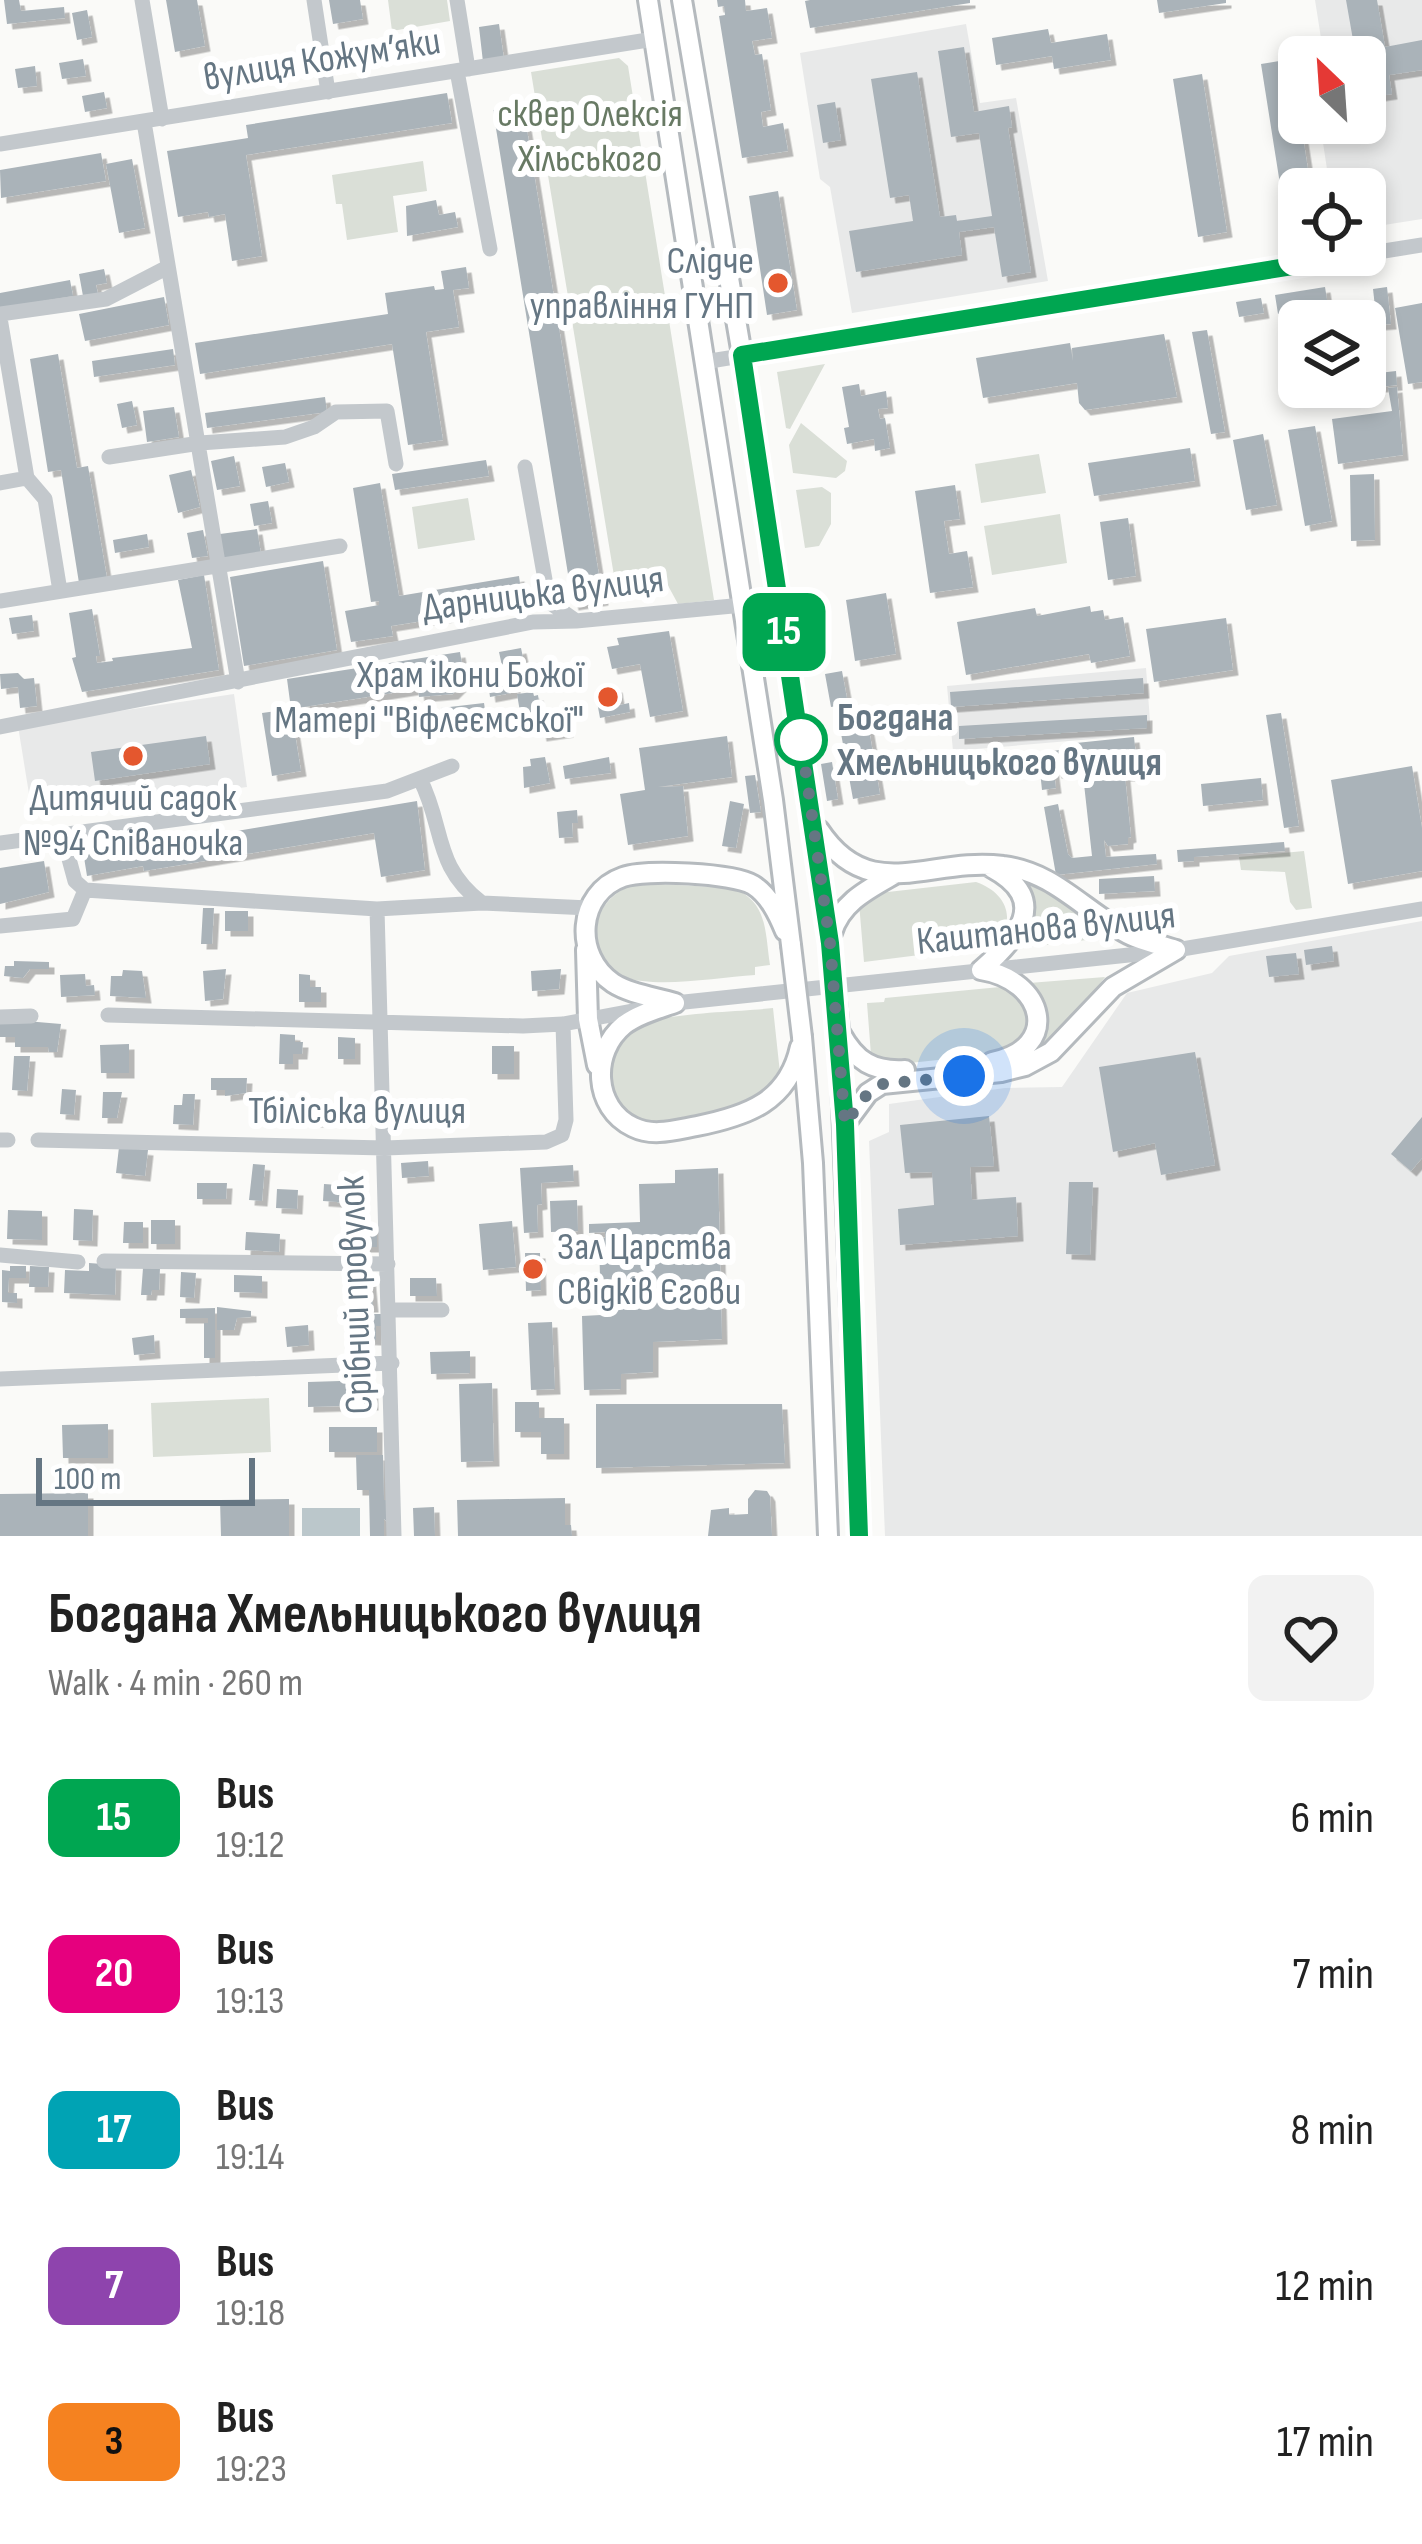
<!DOCTYPE html>
<html lang="en">
<head>
<meta charset="utf-8">
<style>
  :root { --surface:#fff; --page:#f2f2f2; --text:#222; --muted:#767676 }
  body { margin:0; font-family:"Sofia Sans Condensed",sans-serif; background:var(--page); color:var(--text); height:100vh; display:flex; flex-direction:column; font-size:45px; white-space:nowrap }
  * { box-sizing:border-box; margin:0 }
  p { font-size:39px; color:var(--muted) }
  .icon { flex:none; width:66px; height:66px; fill:none; stroke:currentColor; stroke-width:2; stroke-linecap:round; stroke-linejoin:round }
  .map { position:relative; height:1536px; overflow:hidden }
  .side { display:flex; flex-direction:column; background:var(--surface); flex:1 }
  .side>* { flex:none }
  .badge { padding:0 24px; border-radius:18px; font-size:42px; line-height:78px }
  .needle { width:78px; rotate:335deg }
  .controls { position:absolute; left:1278px; top:36px; display:grid; gap:24px }
  .controls a { display:grid; place-items:center; width:108px; height:108px; border-radius:18px; background:var(--surface); box-shadow:0 6px 18px #0003; font-size:60px }
  .scale { position:absolute; left:36px; bottom:30px; width:219px; box-sizing:border-box; padding-left:12px; border:6px solid #657683; border-top:0; font-size:33px; line-height:42px; white-space:nowrap; color:#657683; -webkit-text-stroke:9px #fff; paint-order:stroke }
  .you { position:absolute; width:60px; height:60px; margin:-30px; border:9px solid #fff; border-radius:50%; background:#1a73e8; box-shadow:0 0 0 18px #1a73e833 }
  .map>.badge { position:absolute; translate:-50% -50%; box-shadow:0 0 0 6px #fff }
  .round { display:grid; place-items:center; flex:none; width:126px; height:126px; border-radius:18px; background:var(--page) }
  .overview { display:flex; align-items:center; justify-content:space-between; height:204px; padding:0 48px }
  h1 { font-size:57px; font-weight:700; line-height:90px }
  ul { padding:0; list-style:none }
  li { display:flex; align-items:center; gap:36px; height:156px; padding:0 48px }
  li div { flex:1 }
  li b { display:block; font-size:45px }
  li em { font-style:normal }
  li .badge { min-width:132px; font-weight:700; text-align:center }
  .map>svg:first-child { display:block }
  .built { fill:#e8e9e9 }
  .green { fill:#dadfd7 }
  .water { fill:#bbc7cb }
  .building { fill:#aab3b9; filter:url(#shadow) }
  .lines { fill:none; stroke-linecap:round; stroke-linejoin:round }
  .major-casing { stroke:#b5babe; stroke-width:24 }
  .minor { stroke:#c3c8cc; stroke-width:15 }
  .major { stroke:#fff; stroke-width:18 }
  .major-bridge-casing { stroke:#b5babe; stroke-width:24; stroke-linecap:butt }
  .major-bridge { stroke:#fff; stroke-width:18 }
  .line-casing { stroke:#fff; stroke-width:27 }
  .line { stroke:#00a651; stroke-width:18 }
  .walk { stroke:#657683; stroke-width:12; stroke-dasharray:0 21.6 }
  .poi-dot { fill:#e4572e; stroke:#fff; stroke-width:4.5 }
  .stop-dot { fill:#fff; stroke:#00a651; stroke-width:6 }
  .labels { text-anchor:middle; dominant-baseline:central; stroke-width:12; stroke-linejoin:round; paint-order:stroke }
  .street-label { font-size:39px; fill:#657683; stroke:#fff }
  .park-label { font-size:39px; fill:#687a64; stroke:#fff }
  .poi-label { font-size:39px; fill:#657683; stroke:#fff; text-anchor:end }
  .stop-label { font-size:39px; font-weight:bold; fill:#657683; stroke:#fff; text-anchor:start }
</style>
</head>
<body>
<div class="map">
<svg width="1422" height="1536" viewBox="0 0 1422 1536">
  <defs>
    <filter id="shadow"><feDropShadow dx="5.5" dy="5.5" stdDeviation="0" flood-color="#0004"/></filter>
  </defs>
  <rect width="100%" height="100%" fill="#fafaf8"/>
  <path class="built" d="M1315,0H1422V219L1365,228V189H1330L1320,123H1365V57H1310L1323,51Z
    M966,24L980,103L1016,98L1048,281L852,313L830,187L820,179L800,53Z
    M1146,668L1151,734L953,751L947,686Z
    M234,694L247,787L41,814L39,799L30,800L18,726Z
    M1422,921V1536H885L869,1141L889,1132V1104L1005,1088L1062,1087L1127,993L1212,973L1229,956Z"/>
  <path class="green" d="M388,0H447L450,21L392,31Z
    M619,58L628,66L714,600L678,604L665,580L616,588L531,72Z
    M423,161L427,191L393,196L398,232L347,240L342,204H336L332,175Z
    M825,364L790,429L786,428L777,372Z
    M801,423L847,461L845,471L836,478L793,473L789,445Z
    M1039,454L1046,493L981,503L975,464Z
    M822,487L831,493V524L819,546L805,548L796,490Z
    M468,498L475,540L418,549L412,507Z
    M1060,514L1067,563L992,575L984,526Z
    M1304,851L1312,908L1296,910L1290,902L1285,872L1241,870L1239,857Z
    M1010,874L1042,885L1110,937L1023,948C1045,919 1033,897 1010,874Z
    M976,882C1008,893 1019,923 991,946L864,962L859,903L879,893Z
    M639,883L733,888C768,902 765,932 770,965L755,967V975C718,977 658,989 624,977C572,959 593,893 639,883Z
    M1105,977L1064,1032L1033,1055C1054,1030 1048,1008 1029,983Z
    M1000,987L1014,993L1027,1015L1023,1036L1003,1053L891,1065L871,1055L867,1003L884,1002L885,998Z
    M773,1008L780,1073C770,1088 757,1102 739,1109C722,1115 656,1127 639,1121C599,1107 598,1045 637,1026C667,1012 738,1012 773,1008Z
    M269,1398L271,1452L153,1457L151,1403Z"/>
  <path class="water" d="M302,1508H360V1536H302Z"/>
  <path class="building" d="M4,0H19L21,11L64,7L65,18L7,24Z
    M166,0H197L205,46L175,52Z
    M329,0H360L363,19L333,24Z
    M717,0H745L746,11L767,8L772,38L752,41L755,55L762,54L771,110L761,112L763,127L783,123L788,151L742,158L719,16L725,15L724,6L718,7Z
    M810,0H970V3L810,28L805,1Z
    M1157,0H1226V3L1159,13Z
    M1346,0H1377L1385,47L1422,40V70L1389,75L1392,94L1365,98V57H1356Z
    M87,10L92,37L77,40L72,13Z
    M499,24L504,59L483,62L479,27Z
    M1048,29L1051,43L1107,34L1111,60L1054,69L1052,56L996,65L992,38Z
    M428,31L431,47L337,62L335,48Z
    M964,47L974,112L1009,106L1012,127L1008,128L1031,272L1002,277L994,227L959,232L962,255L856,272L849,231L913,221L909,195L890,198L871,79L917,72L940,217L956,215L957,221L992,216L979,133L951,137L938,51Z
    M83,59L86,76L62,79L59,63Z
    M1291,59L1311,189H1299V220L1286,222L1261,64Z
    M35,66L37,86L18,88L15,69Z
    M1202,74L1227,232L1198,237L1173,79Z
    M104,92L107,108L85,112L82,96Z
    M447,93L452,123L246,155L262,256L232,261L225,214L209,217L208,212L178,217L167,151L248,138L246,125Z
    M835,102L841,140L823,143L817,105Z
    M523,105L603,600L573,605L493,110Z
    M101,153L106,181L1,198L0,170Z
    M132,159L145,228L119,233L106,164Z
    M778,191L797,310L767,315L749,196Z
    M436,200L439,215L455,212L458,227L407,236L406,206Z
    M466,267L469,288L453,290L459,327L426,332L443,440L408,445L392,344L200,374L195,343L388,314L385,293L434,286L435,290L444,289L441,271Z
    M104,269L107,283L96,285L98,294L83,296L79,274Z
    M70,280L73,296L0,308V293Z
    M1325,287L1328,306L1278,314L1275,295Z
    M1387,287L1391,324L1377,325L1373,289Z
    M164,297L169,325L85,341L79,314Z
    M1261,298L1264,313L1239,317L1236,302Z
    M1422,303V382L1408,384L1395,308Z
    M1207,330L1225,432L1211,434L1192,332Z
    M1164,334L1177,397L1085,410L1079,403L1077,383L983,398L976,358L1070,343L1073,361L1072,348Z
    M173,349L175,365L94,377L92,361Z
    M58,354L77,468L88,466L107,578L79,583L61,470L48,472L30,359Z
    M1396,371L1397,385L1372,388L1370,374Z
    M859,384L861,396L886,391L888,408L878,409L880,419L885,418L890,448L875,451L874,439L847,444L844,428L849,427L842,387Z
    M1397,387L1403,455L1338,464L1332,419L1392,411L1388,388Z
    M325,397L327,412L207,428L205,413Z
    M132,401L137,425L122,428L117,404Z
    M174,407L179,437L147,442L143,411Z
    M1315,426L1332,521L1305,526L1288,430Z
    M1263,434L1277,505L1246,510L1233,440Z
    M1190,448L1195,481L1094,496L1088,463Z
    M234,456L240,486L217,490L211,461Z
    M486,460L489,476L395,490L392,474Z
    M285,463L289,482L266,487L262,467Z
    M191,470L200,507L178,513L169,475Z
    M1374,474L1375,540L1351,541L1350,475Z
    M380,483L399,596L519,576L523,605L391,626L393,636L351,642L345,611L379,605V601L371,602L353,488Z
    M955,485L960,519L944,521L949,554L967,551L973,587L930,593L915,491Z
    M268,501L272,523L254,526L250,504Z
    M1128,518L1136,576L1108,580L1100,522Z
    M257,529L261,554L224,559L220,534Z
    M203,530L208,556L192,558L187,533Z
    M147,534L149,547L115,553L113,540Z
    M323,561L337,650L244,666L230,577Z
    M204,575L219,670L82,692L72,658L76,657L69,613L92,609L100,656H96L97,663L113,661L112,658L192,648L178,580Z
    M886,593L896,654L855,661L846,600Z
    M1090,606L1091,612L1103,610L1105,620L1123,617L1130,656L1091,663L1089,654L966,675L957,622L1035,608L1037,616Z
    M32,615L34,631L12,634L9,618Z
    M1226,618L1233,670L1154,682L1146,629Z
    M669,631L683,711L650,717L640,664L612,669L607,647L619,645L617,638Z
    M521,648L525,667L504,675L499,652Z
    M460,652L465,682L453,694L419,697L418,689L291,709L287,679Z
    M842,671L848,704L831,707L825,674Z
    M18,673L24,679L34,678L37,706L20,708L18,687L1,689L0,674Z
    M513,678L516,692L490,697L488,682Z
    M1143,678L1144,693L951,707L950,692Z
    M617,687L620,705L629,703L630,712L600,718L595,691Z
    M533,692L534,696L538,695L540,710L533,712L536,728L523,730L517,694Z
    M484,703L486,716L443,723L441,708Z
    M291,709L301,771L272,776L262,713Z
    M866,712L880,794L853,799L838,717Z
    M1281,713L1299,826L1284,828L1266,715Z
    M1147,715V728L959,739V726Z
    M566,716L568,732L541,736L539,721Z
    M206,736L210,764L95,781L91,752Z
    M727,736L732,777L658,787L683,786L688,836L628,845L620,794L645,790L639,748Z
    M1134,737L1138,775L1125,776L1131,837L1128,838V844L1108,846L1104,840L1106,857L1156,854L1157,864L1056,875L1044,807L1058,804L1068,854L1072,858L1092,856L1083,775L1125,770L1124,758L1079,763V768L1056,773L1053,751L1077,747L1076,743Z
    M1051,750L1056,788L1042,790L1038,752Z
    M545,757L550,783L524,788L523,767L531,766L530,759Z
    M609,757L611,773L565,779L563,766Z
    M832,762L838,799L827,801L821,764Z
    M1412,766L1422,828V871L1348,884L1331,780Z
    M755,775L761,812L750,813L745,776Z
    M1261,778L1263,800L1203,806L1201,784Z
    M417,801L425,870L381,877L374,833L144,871L143,866L87,876L83,851L147,841V846Z
    M730,801L744,804L736,848L722,846Z
    M577,810L578,823H572L573,837L559,838L557,812Z
    M1284,842L1285,851L1194,857V861L1178,862L1177,850Z
    M44,861L49,892L0,904V868Z
    M1154,876L1155,891L1099,894V879Z
    M203,908H214L212,944H201Z
    M225,911H248V931H225Z
    M1332,946L1334,961L1306,965L1304,950Z
    M1296,953L1299,974L1269,977L1266,956Z
    M14,961L49,962V969H30L23,978L4,976L5,966H14Z
    M226,969L223,999L205,1001L203,971Z
    M561,969L559,989L532,991L531,971Z
    M123,970L142,971L146,998L110,996L111,976H122Z
    M85,974L86,986L94,985L95,995L61,997L60,975Z
    M299,974L310,975V987H321V1002H299Z
    M14,1020L61,1024L57,1052H49L48,1047H15V1037H0V1024H14Z
    M280,1034L295,1035V1042H303L302,1054H293V1064H279Z
    M338,1037L355,1038V1059H338Z
    M129,1044V1073H101L100,1045Z
    M492,1046H514V1074H492Z
    M1195,1052L1215,1165L1161,1175L1155,1143L1113,1152L1099,1067Z
    M14,1056H30L27,1091L12,1090Z
    M211,1078H247L246,1093L225,1096V1090H211Z
    M62,1089L76,1090L74,1115L60,1114Z
    M103,1092H122L117,1118H102Z
    M183,1094H195L193,1125L173,1124L174,1105H182Z
    M295,1100L320,1101L319,1122L294,1121Z
    M408,1102H430V1122H407Z
    M989,1116L994,1166L970,1167L972,1200L1016,1197L1018,1236L900,1245L898,1209L934,1205L932,1172L905,1173L900,1125Z
    M1422,1117V1158L1411,1171L1391,1154Z
    M119,1147L148,1150L145,1176L116,1173Z
    M428,1161L429,1176L402,1178L401,1163Z
    M253,1164L265,1165L262,1201L249,1200Z
    M573,1165L574,1181L541,1183L542,1204L537,1205L538,1232L524,1233L520,1168Z
    M718,1168L722,1339L653,1342V1372L621,1374V1389L584,1390L582,1316L601,1315L599,1238H605V1232L589,1233V1224L640,1222L639,1184L675,1183V1170Z
    M1069,1182H1093L1090,1255L1066,1254Z
    M197,1183H227L226,1199H197Z
    M324,1184L353,1186L352,1203L323,1201Z
    M277,1189L298,1190L297,1209L276,1208Z
    M577,1200L578,1231L551,1232L550,1201Z
    M74,1209L93,1210L92,1241L73,1240Z
    M8,1210L42,1211V1240L7,1239Z
    M151,1220H175V1244H151Z
    M512,1221L516,1267L483,1270L479,1224Z
    M124,1222H143V1243H123Z
    M355,1226H377V1247H355Z
    M246,1232L280,1234L279,1252L245,1250Z
    M525,1253H540L541,1290L526,1291Z
    M89,1263L116,1265L115,1295L64,1293L65,1270L89,1271Z
    M10,1266H26V1278H9L8,1293H17V1303L2,1302V1270L10,1271Z
    M30,1266L49,1267L48,1287H29Z
    M143,1268H160L159,1290H152L151,1295H141Z
    M181,1272L196,1273L194,1298L180,1297Z
    M351,1274H370L373,1307H358L359,1294H351Z
    M234,1275L262,1276V1293L234,1292Z
    M410,1278H436L437,1296H410Z
    M217,1307L251,1311V1317L237,1318L234,1330H217Z
    M215,1308V1358H204V1323H208V1318H180V1309Z
    M358,1314H384V1326H376V1340L357,1339Z
    M552,1322L555,1389L531,1390L528,1323Z
    M308,1325L309,1345L287,1347L285,1327Z
    M154,1335L155,1353L134,1355L132,1338Z
    M470,1351V1373L431,1374L430,1352Z
    M372,1380L373,1405L308,1407V1382Z
    M492,1383L494,1461L461,1462L459,1384Z
    M515,1402H539V1418H564V1454H541V1432H515Z
    M596,1404H782L785,1463L596,1468Z
    M108,1424V1458H63L62,1425Z
    M329,1427H377V1452H329Z
    M356,1455H383L384,1500H389L390,1524L384,1519V1536H370L369,1490H357Z
    M755,1490L767,1491L770,1496L772,1536H708L711,1510L729,1508V1515L748,1514V1499Z
    M88,1493V1536H0V1494Z
    M565,1498V1525H571L572,1536H458L457,1500Z
    M289,1499V1536H221L220,1500Z
    M434,1507L435,1536H414L413,1508Z"/>
  <g class="lines">
    <defs>
      <path id="major" d="M648,0L773,800L791,945
        M682,0L742,355L830,943
        M819,830C870,907 930,856 1003,866C1056,872 1086,914 1132,936C1145,942 1161,945 1176,950
        M832,933C841,902 869,889 895,874
        M586,950L588,1019L597,1065
        M981,970C1045,980 1062,1048 992,1062
        M981,970C1018,938 1051,900 992,868
        M675,1003C655,997 630,994 613,983C573,956 577,893 623,877C645,869 733,873 753,885C769,895 778,914 785,931
        M675,1003C658,1009 639,1014 624,1025C591,1052 593,1108 633,1127C653,1137 675,1130 697,1126C747,1116 788,1102 800,1047
        M839,1030L859,1536
        M841,1034C856,1061 873,1072 905,1070
        M802,1037L813,1163L828,1536
        M845,1124L868,1093L882,1084L1001,1072L1025,1066L1051,1052L1113,987L1176,950"/>
    </defs>
    <use href="#major" class="major-casing"/>
    <path class="minor" d="M142,0L162,119
      M314,0L328,92
      M457,0L468,69
      M457,71L490,249
      M144,122L238,682
      M0,144L654,39
      M1365,254L1422,245
      M0,314L106,299L166,268
      M0,318L27,478L45,499L60,591
      M704,362L1361,255
      M109,457L200,443L285,437L314,427L336,412L387,411L396,464
      M525,467L549,602L576,621
      M0,483L27,478
      M0,601L340,546
      M0,727L533,622L576,621L743,605
      M420,779C445,828 433,866 482,903
      M62,833L75,881L85,890
      M0,843L387,791L452,766
      M377,909L394,1536
      M0,926L73,919L85,890L377,909L482,903L589,908
      M108,1015L523,1026L563,1024L675,1003L1176,950L1422,909
      M0,1017L31,1016
      M0,1140H8
      M38,1140L385,1148L546,1142L562,1135L566,1120L563,1024
      M0,1255L78,1262
      M104,1261L388,1264
      M389,1310H442
      M0,1379L392,1363"/>
    <use href="#major" class="major"/>
    <defs>
      <path id="major-bridge" d="M830,943L839,1030
        M791,945L802,1037"/>
    </defs>
    <use href="#major-bridge" class="major-bridge-casing"/>
    <use href="#major-bridge" class="major-bridge"/>
  </g>
  <g class="lines">
    <defs>
      <path id="line" d="M859,1536L845,1124L830,943L742,355L1361,255"/>
    </defs>
    <use href="#line" class="line-casing"/>
    <use href="#line" class="line"/>
    <path class="walk" d="M801,740L799,724L830,943L845,1124L868,1093L882,1084L964,1076"/>
  </g>
  <g class="poi-dot">
    <circle cx="778" cy="283" r="12"/>
    <circle cx="608" cy="697" r="12"/>
    <circle cx="133" cy="756" r="12"/>
    <circle cx="533" cy="1269" r="12"/>
  </g>
  <circle class="stop-dot" cx="801" cy="740" r="24"/>
  <g class="labels">
    <g class="street-label">
      <text transform="translate(322 60) rotate(-9)">вулиця Кожум’яки</text>
      <text transform="translate(543 594) rotate(-7)">Дарницька вулиця</text>
      <text transform="translate(1046 929) rotate(-6)">Каштанова вулиця</text>
      <text x="357" y="1111">Тбіліська вулиця</text>
      <text transform="translate(356 1295) rotate(-92)">Срібний провулок</text>
    </g>
    <g class="park-label">
      <text x="590" y="114">сквер Олексія<tspan x="590" dy="45">Хільського</tspan></text>
    </g>
    <g class="poi-label">
      <text x="754" y="261">Слідче<tspan x="754" dy="45">управління ГУНП</tspan></text>
      <text x="584" y="675">Храм ікони Божої<tspan x="584" dy="45">Матері "Віфлеємської"</tspan></text>
      <text x="133" y="798" text-anchor="middle">Дитячий садок<tspan x="133" dy="45">№94 Співаночка</tspan></text>
      <text x="557" y="1247" text-anchor="start">Зал Царства<tspan x="557" dy="45">Свідків Єгови</tspan></text>
    </g>
    <g class="stop-label">
      <text x="837" y="718">Богдана<tspan x="837" dy="45">Хмельницького вулиця</tspan></text>
    </g>
  </g>
</svg>
<div class="controls">
<a><svg class="needle" viewBox="-14 -14 28 28"><path d="M0-13l5 13h-10z" fill="#e53935"/><path d="M0 13l5-13h-10z" fill="#767676"/></svg></a>
<a><svg class="icon" aria-label="locate" viewBox="0 0 24 24"><circle cx="12" cy="12" r="6"/><path d="M12 2v4M12 18v4M2 12h4M18 12h4"/></svg></a>
<a><svg class="icon" aria-label="layers" viewBox="0 0 24 24"><path d="M12 4l9 5-9 5-9-5zM3 14l9 5 9-5"/></svg></a>
</div>
<div class="scale">100 m</div>
<div class="you" style="left:964px;top:1076px"></div>
<b class="badge" style="left:784px;top:632px;background:#00a651;color:#fff">15</b>
</div>
<section class="side">
<div class="overview"><div><h1>Богдана Хмельницького вулиця</h1><p>Walk · 4 min · 260 m</p></div><a class="round"><svg class="icon" aria-label="heart" viewBox="0 0 24 24"><path d="M12 20l-8-8c-3-5 5-10 8-4 3-6 11-1 8 4z"/></svg></a></div>
<ul>
<li><span class="badge" style="background:#00a651;color:#fff">15</span><div><b>Bus</b><p>19:12</p></div><em>6 min</em></li>
<li><span class="badge" style="background:#e6007e;color:#fff">20</span><div><b>Bus</b><p>19:13</p></div><em>7 min</em></li>
<li><span class="badge" style="background:#00a3b4;color:#fff">17</span><div><b>Bus</b><p>19:14</p></div><em>8 min</em></li>
<li><span class="badge" style="background:#8e44ad;color:#fff">7</span><div><b>Bus</b><p>19:18</p></div><em>12 min</em></li>
<li><span class="badge" style="background:#f58220;color:#111">3</span><div><b>Bus</b><p>19:23</p></div><em>17 min</em></li>
</ul>
</section>
</body>
</html>
